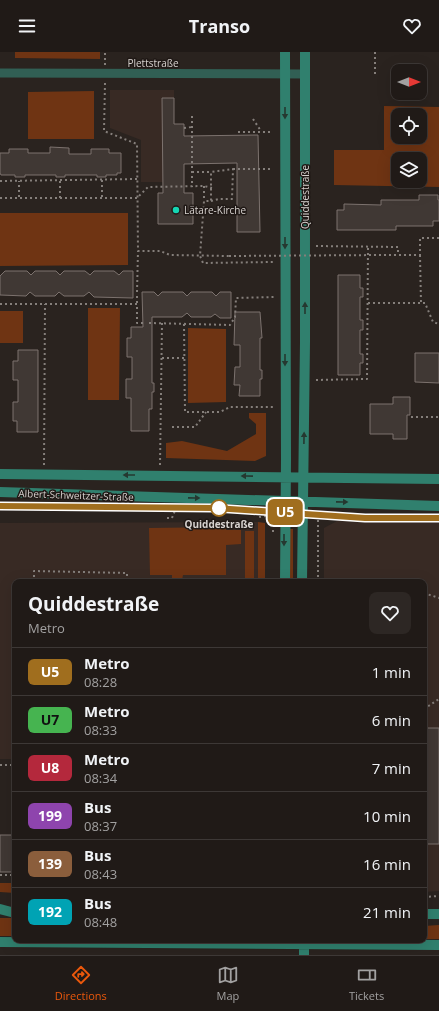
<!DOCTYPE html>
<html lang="en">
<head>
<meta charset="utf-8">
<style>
  :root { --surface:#201a17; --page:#2d2724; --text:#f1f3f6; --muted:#a2a1a1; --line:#3d3836; --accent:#ea580c }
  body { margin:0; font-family:"Open Sans",sans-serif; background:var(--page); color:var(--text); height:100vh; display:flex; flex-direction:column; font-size:15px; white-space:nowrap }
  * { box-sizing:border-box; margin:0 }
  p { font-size:13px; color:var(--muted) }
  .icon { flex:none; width:22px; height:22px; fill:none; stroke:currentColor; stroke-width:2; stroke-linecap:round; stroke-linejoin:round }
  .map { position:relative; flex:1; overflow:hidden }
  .details { position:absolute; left:12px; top:527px; width:415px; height:364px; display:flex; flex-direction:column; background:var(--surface); border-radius:8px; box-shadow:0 4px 16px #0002,0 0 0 1px var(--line) }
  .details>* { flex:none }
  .badge { padding:0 8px; border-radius:6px; font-size:14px; line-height:26px }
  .needle { width:26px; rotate:90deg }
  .tools { position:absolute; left:391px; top:12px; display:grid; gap:8px }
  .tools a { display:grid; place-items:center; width:36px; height:36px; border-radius:8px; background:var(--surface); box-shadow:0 4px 16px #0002,0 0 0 1px var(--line); font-size:20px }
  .map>.badge { position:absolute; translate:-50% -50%; box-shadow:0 0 0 2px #fff }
  .round { display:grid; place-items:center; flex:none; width:42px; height:42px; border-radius:8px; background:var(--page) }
  .head { display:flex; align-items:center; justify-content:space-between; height:68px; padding:0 16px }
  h1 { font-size:19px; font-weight:700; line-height:30px }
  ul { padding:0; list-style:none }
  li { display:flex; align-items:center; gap:12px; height:48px; padding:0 16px; border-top:1px solid var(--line) }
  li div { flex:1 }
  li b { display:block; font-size:15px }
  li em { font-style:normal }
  li .badge { min-width:44px; font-weight:700; text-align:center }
  header { display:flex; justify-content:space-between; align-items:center; height:52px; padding:0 16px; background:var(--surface); font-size:18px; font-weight:700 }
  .tab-bar { display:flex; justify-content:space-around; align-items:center; height:56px; border-top:1px solid var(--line); background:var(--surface); font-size:11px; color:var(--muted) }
  .tab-bar a { display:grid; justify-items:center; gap:2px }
  .tab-bar .on { color:var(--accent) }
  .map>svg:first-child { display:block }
  .built { fill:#382a24 }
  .green { fill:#6f3413; fill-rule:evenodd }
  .building { fill:#403834; stroke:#7c726e }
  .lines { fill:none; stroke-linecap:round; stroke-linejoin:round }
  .path { stroke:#857f7b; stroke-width:2; stroke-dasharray:2 3; stroke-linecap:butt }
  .minor { stroke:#315f54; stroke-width:9 }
  .secondary { stroke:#30806e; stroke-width:10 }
  .path-bridge { stroke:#857f7b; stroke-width:2; stroke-dasharray:2 3; stroke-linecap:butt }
  .oneway { fill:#253830 }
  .line-casing { stroke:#fff; stroke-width:9 }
  .line { stroke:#a06e1e; stroke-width:6 }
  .poi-dot { fill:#15d5b3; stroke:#201916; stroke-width:1.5 }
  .stop-dot { fill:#fff; stroke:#a06e1e; stroke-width:2 }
  .labels { text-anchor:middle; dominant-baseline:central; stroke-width:3; stroke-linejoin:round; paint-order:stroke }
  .street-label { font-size:10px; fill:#d7d2cf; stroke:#201916 }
  .poi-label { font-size:10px; fill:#d7d2cf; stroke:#201916; text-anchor:start }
  .stop-label { font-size:10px; font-weight:bold; fill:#d7d2cf; stroke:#201916 }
</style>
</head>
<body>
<header><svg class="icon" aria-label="menu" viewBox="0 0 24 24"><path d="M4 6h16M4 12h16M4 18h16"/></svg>Transo<svg class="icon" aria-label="heart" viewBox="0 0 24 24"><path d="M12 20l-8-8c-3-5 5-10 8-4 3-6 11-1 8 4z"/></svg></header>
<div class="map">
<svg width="439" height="903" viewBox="0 0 439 903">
  <rect width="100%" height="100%" fill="#2a231f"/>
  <path class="built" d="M110,38H174V72H184V130H141V88L110,76Z
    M339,468L439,470V839L424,840V530H324V476Z
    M258,470V530H15V707H0V471Z"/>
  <path class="green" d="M15,0H100V7L15,6Z
    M94,39V87H28V40Z
    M384,54L439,55V135L334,133V98H384ZM398,63H420V85H398ZM398,107H420V129H398Z
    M0,161H128V213L0,214Z
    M88,256H120L119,348H88Z
    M0,259H23V291H0Z
    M188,276L226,277V350L188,351Z
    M249,361H266V404L255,409L166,406V391L182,389L227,399L256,382V372L249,366Z
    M258,470L265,471V530H258Z
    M226,475V478H241V492L226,493V523H183L182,528H172V523H150L149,476Z
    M289,477H293V530H289Z
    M245,479H254V530H245Z
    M133,529H241V530H133Z
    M0,831H15V841L0,840Z
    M0,866H15V884H0Z
    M439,873V887H424V874Z"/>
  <path class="building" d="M162,46H174V72H184V84L258,83L260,180H237V111L184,112V141H193V172H158V141H163Z
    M50,95L69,96V102H91V97H109V101H121V121H117V123H106V125H97V123H65V125H56V123H25V125H15V123H1L0,121V101H9V97H28V101H50Z
    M419,143H438V148H439V169H433V174H396V178H337V158H344V152L381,153V148H419Z
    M5,219H27L31,223L35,219H56L60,223L64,219H85L90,223L94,219H114L119,223L123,219H133V246L94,245L89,240L84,244H64L59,240L55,244H35L30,240L26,244L0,243V224Z
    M338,223H360V236H363V245H360V268H363V278H360V302H363V311H360V323H338Z
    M142,240H154L158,244L162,240H183L187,244L191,240H212L216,244L220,240H231V266H220L215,262L211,265H191L187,261L182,265H152V331H154V340H152V357H149V379H131V346H126V327H132V305H127V286H131V275H143Z
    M235,260H260L262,286H260V318H262V327H260V344H239L240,333H234L235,315H240V293H234Z
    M18,298H38V380H17V369H13V350H18V328H13V309H18Z
    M415,301H439V331L415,330Z
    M393,345H410V363H407V387H393V382H370V352H393Z
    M424,676H439V792H424Z
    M0,783H15V820H0Z"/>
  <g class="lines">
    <path class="path" d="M105,13V0
      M375,22V0
      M105,31L104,79L137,92L138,199H160L170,203L229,204
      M192,64V135
      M253,67L261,79
      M184,76L192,75
      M238,80H272
      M233,117H273
      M192,120H211
      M102,128V146
      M0,129L137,127
      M204,134V149
      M19,145V129
      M0,146H137L148,135L204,134L212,136
      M60,146V128
      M211,149L219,147H232L233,117L211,120V149H204L200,204L203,211L273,210
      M316,194L398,195V203
      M384,203H420V186H439
      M420,203L421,251H425L433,270L439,272
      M137,240L138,199
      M137,244V252
      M368,251H421
      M0,252H137V271H145
      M149,271L230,273L235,265L236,246L274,245
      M184,272L185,360H220L230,355H273
      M162,306H184
      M316,328L367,327L368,195
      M411,365H439
      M172,375H195L206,360
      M44,413L45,252
      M160,413L162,271
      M260,459V465L266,464L272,467
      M167,466H172L176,456
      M272,479H274
      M34,530V519L127,521V530
      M318,530V468L324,461
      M424,541L439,546
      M424,657L439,647
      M0,713H15
      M0,823H15
      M424,845L439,844"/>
    <path class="minor" d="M0,21L305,22"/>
    <path class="secondary" d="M0,422L439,427
      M0,440L439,454
      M285,530L286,407L285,0
      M302,530L305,290V0
      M0,857L15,861
      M424,862H439
      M0,890L439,893
      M304,903V888"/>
    <path class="path-bridge" d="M229,204L384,203"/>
  </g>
  <defs><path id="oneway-solid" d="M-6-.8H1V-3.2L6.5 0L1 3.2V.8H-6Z"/></defs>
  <g class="oneway">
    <use href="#oneway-solid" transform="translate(285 61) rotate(90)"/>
    <use href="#oneway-solid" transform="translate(285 191) rotate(90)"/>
    <use href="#oneway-solid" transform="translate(305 256) rotate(-90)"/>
    <use href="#oneway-solid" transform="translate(285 308) rotate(90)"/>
    <use href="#oneway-solid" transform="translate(304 386) rotate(-89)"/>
    <use href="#oneway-solid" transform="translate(129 423) rotate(-180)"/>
    <use href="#oneway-solid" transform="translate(247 424) rotate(-179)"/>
    <use href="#oneway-solid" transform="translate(194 446) rotate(1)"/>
    <use href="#oneway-solid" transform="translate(342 450) rotate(1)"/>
    <use href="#oneway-solid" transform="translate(284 488) rotate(90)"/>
  </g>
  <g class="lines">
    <defs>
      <path id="line" d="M0,454L215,456L365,466H439"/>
    </defs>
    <use href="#line" class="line-casing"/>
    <use href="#line" class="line"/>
  </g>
  <circle class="poi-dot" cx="176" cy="158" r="4"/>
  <circle class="stop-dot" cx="219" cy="456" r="8"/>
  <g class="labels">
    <g class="street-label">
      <text x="153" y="11">Plettstraße</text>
      <text transform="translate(305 145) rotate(-90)">Quiddestraße</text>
      <text transform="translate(76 443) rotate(2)">Albert-Schweitzer-Straße</text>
    </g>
    <g class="poi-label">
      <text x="184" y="158">Lätare-Kirche</text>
    </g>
    <g class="stop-label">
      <text x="219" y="472">Quiddestraße</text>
    </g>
  </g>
</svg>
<div class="tools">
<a><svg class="needle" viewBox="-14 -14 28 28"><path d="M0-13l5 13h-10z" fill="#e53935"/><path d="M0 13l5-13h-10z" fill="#a2a1a1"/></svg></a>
<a><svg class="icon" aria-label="locate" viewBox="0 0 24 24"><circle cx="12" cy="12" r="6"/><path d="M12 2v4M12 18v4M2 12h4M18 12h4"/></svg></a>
<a><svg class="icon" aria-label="layers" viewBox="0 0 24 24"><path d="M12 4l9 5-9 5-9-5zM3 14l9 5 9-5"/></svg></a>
</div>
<b class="badge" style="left:285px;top:460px;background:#a06e1e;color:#fff">U5</b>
<section class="details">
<div class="head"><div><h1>Quiddestraße</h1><p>Metro</p></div><a class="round"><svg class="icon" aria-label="heart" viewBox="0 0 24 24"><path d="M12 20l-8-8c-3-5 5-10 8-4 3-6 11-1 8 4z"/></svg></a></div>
<ul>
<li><span class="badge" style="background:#a06e1e;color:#fff">U5</span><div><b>Metro</b><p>08:28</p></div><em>1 min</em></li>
<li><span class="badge" style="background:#46b450;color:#111">U7</span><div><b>Metro</b><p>08:33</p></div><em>6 min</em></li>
<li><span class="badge" style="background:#b4283c;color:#fff">U8</span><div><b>Metro</b><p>08:34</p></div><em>7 min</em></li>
<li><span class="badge" style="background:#8e44ad;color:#fff">199</span><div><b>Bus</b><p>08:37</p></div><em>10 min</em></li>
<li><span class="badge" style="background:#8b5e3c;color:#fff">139</span><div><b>Bus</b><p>08:43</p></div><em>16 min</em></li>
<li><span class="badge" style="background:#00a3b4;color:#fff">192</span><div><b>Bus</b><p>08:48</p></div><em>21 min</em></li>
</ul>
</section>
</div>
<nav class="tab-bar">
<a class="on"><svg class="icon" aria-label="directions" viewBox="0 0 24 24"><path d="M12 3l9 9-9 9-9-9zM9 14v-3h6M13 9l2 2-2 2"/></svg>Directions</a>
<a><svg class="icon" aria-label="map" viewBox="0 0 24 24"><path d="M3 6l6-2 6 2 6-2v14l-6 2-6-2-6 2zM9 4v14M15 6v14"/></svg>Map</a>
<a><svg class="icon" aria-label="tickets" viewBox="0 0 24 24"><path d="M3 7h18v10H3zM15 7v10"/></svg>Tickets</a>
</nav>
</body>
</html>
